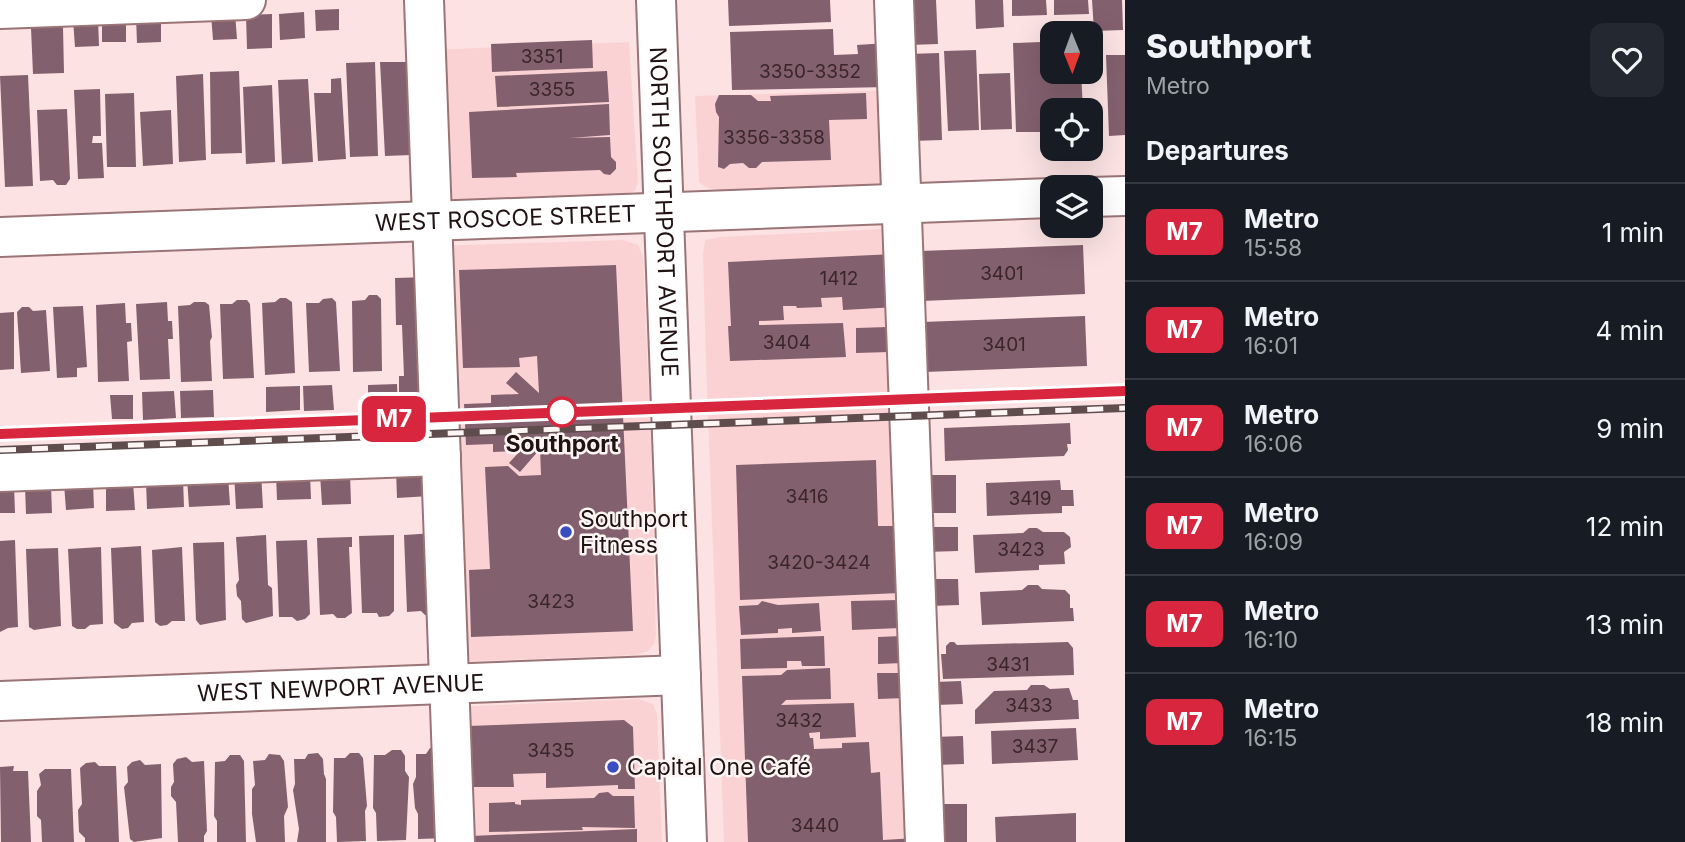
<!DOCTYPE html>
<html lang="en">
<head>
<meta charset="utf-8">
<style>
  :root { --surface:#171b24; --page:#242831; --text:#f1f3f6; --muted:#9ea1a6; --line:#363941 }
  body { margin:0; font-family:Inter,sans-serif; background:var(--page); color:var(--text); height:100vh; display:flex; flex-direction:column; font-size:26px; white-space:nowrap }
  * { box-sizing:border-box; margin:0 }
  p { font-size:23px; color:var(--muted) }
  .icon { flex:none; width:38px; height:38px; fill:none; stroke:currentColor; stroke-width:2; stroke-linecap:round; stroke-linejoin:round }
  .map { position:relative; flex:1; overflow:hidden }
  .panel { display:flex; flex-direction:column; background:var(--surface); width:560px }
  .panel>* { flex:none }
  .badge { padding:0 14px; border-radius:10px; font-size:24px; line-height:46px }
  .needle { width:46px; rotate:179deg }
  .controls { position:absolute; left:1040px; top:21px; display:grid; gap:14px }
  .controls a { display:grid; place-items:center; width:63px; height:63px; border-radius:14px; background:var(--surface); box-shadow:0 7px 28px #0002; font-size:35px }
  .map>.badge { position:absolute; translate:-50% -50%; box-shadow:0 0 0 4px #fff }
  h2 { padding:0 21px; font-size:26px; line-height:63px }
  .round { display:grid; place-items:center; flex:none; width:74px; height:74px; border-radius:14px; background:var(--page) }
  .overview { display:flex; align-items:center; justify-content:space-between; height:119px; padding:0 21px }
  h1 { font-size:33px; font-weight:800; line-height:52px }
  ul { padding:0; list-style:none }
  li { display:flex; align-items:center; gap:21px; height:98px; padding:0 21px; border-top:2px solid var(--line) }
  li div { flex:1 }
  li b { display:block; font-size:26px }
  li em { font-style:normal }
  li .badge { min-width:77px; font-weight:700; text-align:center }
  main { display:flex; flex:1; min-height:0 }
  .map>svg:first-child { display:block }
  .built { fill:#fbd2d4 }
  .building { fill:#83606e }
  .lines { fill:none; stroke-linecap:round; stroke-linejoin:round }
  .minor-casing { stroke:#9a7476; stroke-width:42 }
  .minor { stroke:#fff; stroke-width:38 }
  .rail-casing { stroke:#5f4d4e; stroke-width:8 }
  .rail { stroke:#fdf4f4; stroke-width:5; stroke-dasharray:16; stroke-linecap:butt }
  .line-casing { stroke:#fff; stroke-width:16 }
  .line { stroke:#d7263d; stroke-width:10 }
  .stop-dot { fill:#fff; stroke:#d7263d; stroke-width:3.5 }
  .poi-dot { fill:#3a4dc0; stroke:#fdf4f4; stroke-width:2.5 }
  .labels { text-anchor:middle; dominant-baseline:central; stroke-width:5; stroke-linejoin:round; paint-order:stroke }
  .number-label { font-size:19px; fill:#3a262a }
  .street-label { font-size:23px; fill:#211213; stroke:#fdf4f4 }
  .stop-label { font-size:23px; font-weight:bold; fill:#211213; stroke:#fdf4f4 }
  .poi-label { font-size:23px; fill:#211213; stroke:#fdf4f4; text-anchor:start }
</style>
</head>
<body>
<main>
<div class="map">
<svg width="1125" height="842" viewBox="0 0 1125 842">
  <rect width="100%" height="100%" fill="#fce2e3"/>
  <path class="built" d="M629,42L638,181L635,191L620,196L432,203L426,50Z
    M897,90L901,185L716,190L706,187L699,182L695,96Z
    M902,228L925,842H724L706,362L703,254L705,240L720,237Z
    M623,240L638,245L643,256L651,446L656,636L654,644L648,651L636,655L449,662L433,246Z
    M639,699L653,704L657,714L662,842H456L450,707Z"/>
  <path class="building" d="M728,0H830L831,22L729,26Z
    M908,0H936L938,44L909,45Z
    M975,0H1003L1004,27L976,29Z
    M1012,0H1046L1047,15L1012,16Z
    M1054,0H1088L1089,14L1054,15Z
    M1092,0H1122L1123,30L1094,31Z
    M339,9V30L316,31L315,10Z
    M304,12L305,38L280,40L279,14Z
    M235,13L237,39L213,40L211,14Z
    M272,14V48L247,49L246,15Z
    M161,16V42L137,43L136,17Z
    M98,19L99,46L75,47L73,20Z
    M102,19H126V42H102Z
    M63,27L64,73L33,74L31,28Z
    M833,29L834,55L858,54L857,45L887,43L888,87L732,90L730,32Z
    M592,40L593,68L492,72L491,44Z
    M1041,42L1042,57L1052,56V72H1081L1083,110H1052V129H1044V132H1016L1013,43Z
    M976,50L979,130L948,131L944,51Z
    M939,53L942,140L912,141L909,54Z
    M1106,55H1125V135L1109,136Z
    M375,62L378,156L350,157L346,63Z
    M380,62H408L411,155L385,156Z
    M239,71L242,153L211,154L210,72Z
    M607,71L609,102L497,107L495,76Z
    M1010,73L1012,129L981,130L979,74Z
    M203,74L206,160L179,162L176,76Z
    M28,75L33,186L5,187L0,76Z
    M341,78L346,159L318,161L314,93H331V79Z
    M308,79L313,162L282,164L278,80Z
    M272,85L275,162L246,164L243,87Z
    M100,89L101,136H93L92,143H102L104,178L78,179L74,90Z
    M134,93L136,167H107L105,94Z
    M866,93L867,119L829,120L831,160L762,162L756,168H749L743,163L730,164L724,169L718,167L719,117L716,112L715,104L719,95H751L758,101H771L770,96Z
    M609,104L610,135L570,138L610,137L611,157L616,162V169L610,175L604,174L600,170L516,173L517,177L472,178L469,112Z
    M67,109L70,179L66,185H57L53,180L40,181L37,110Z
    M171,110L173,164L143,166L140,112Z
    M1083,245L1085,294L922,301L920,251Z
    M894,254L897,307L843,310L842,297L821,298L822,307L797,308L796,306H783L784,320L759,321V325L843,323L846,357L730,361L728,326H731L728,262Z
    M616,265L633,631L471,637L469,570L490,569L485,467L508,466L519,476L541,475L540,449L520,472L509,463L520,451L493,452V444L466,445L464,404L491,403V395L519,394L506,383L516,372L539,393L537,356L519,358L520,367L463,368L459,270Z
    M429,277L433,396L399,397V376H404L402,325H396L395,278Z
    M369,295H377L381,299L382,371L353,372L352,301L365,300Z
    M280,298H286L292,302L295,373L265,375L262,303L275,302Z
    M332,298L336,302L340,371L309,372L306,303H319L323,299Z
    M237,300H247L250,304L254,378L223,379L220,304H232Z
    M167,302L168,321H172L173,339H168L170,379L140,380L136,304Z
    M194,302H205L209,305L212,337L210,341L212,381L181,382L178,306L190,305Z
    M125,303L126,323H131L132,341L127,342L129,381L98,382L96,305Z
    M83,306L87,367L77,368V377L57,378L53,307Z
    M22,307H29L33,311L46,310L50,371L21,373L17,312Z
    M14,312V369L0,370V313Z
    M1085,316L1087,366L924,372L922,322Z
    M888,327L889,352L856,353V328Z
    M397,384L398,409L368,410V385Z
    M332,385L334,410L304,411L303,386Z
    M300,386V410L266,412V387Z
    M213,390L214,417L181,418L180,391Z
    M174,391L176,418L143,420L142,392Z
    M110,395H133V419H112Z
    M1070,423L1071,444H1067L1068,450L1064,456L945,461L944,428Z
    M876,460L878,526H897L900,593L740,600L736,465Z
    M396,469H428L430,496L397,498Z
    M261,472L263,508L236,509L234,473Z
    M350,473L351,504L322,505L320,474Z
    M310,474L311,499L277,500L276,475Z
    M924,475H956V513H924Z
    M228,476L230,505L189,507L187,478Z
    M183,479L184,507L147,509L146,481Z
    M1060,480L1061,490H1073L1074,506H1062V513L987,516L986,483Z
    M133,482L135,510L106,511V483Z
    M93,483L94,508L66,510L64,484Z
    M14,485L15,513H0V486Z
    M51,485L52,513L26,514L25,486Z
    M926,527H958V551L926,552Z
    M1029,528H1037L1043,532H1064L1070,537L1071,547L1064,552L1065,564L1039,565V570L975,573L973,535L1023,533Z
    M435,533V614L425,615L421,611L407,612L404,535Z
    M266,535L268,585L272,588L273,616L246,623L242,619L241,601L237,596L236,585L239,580L236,537Z
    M394,535V611L389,616L379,617L377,613H362L359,536Z
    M352,537V547H349L352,613L345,618H337L333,614L320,615L317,538Z
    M15,540L18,627L8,628L0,632V541Z
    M307,540L310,614L305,619L297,621L292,617H279L276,541Z
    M224,542L226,620L200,625L196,620L193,543Z
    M141,546L144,622L132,623L128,628L122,629L114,623L111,548Z
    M101,547L103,624L90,625L85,629H77L72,626L68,549Z
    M182,547L185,621H172L167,625L160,626L155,622L152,550Z
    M58,548L61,626L34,630L29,627L26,549Z
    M930,579H958L959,605L930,606Z
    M1028,585H1038L1042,589L1065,590L1070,595V608H1073L1074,621L982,625L980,592L1022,590Z
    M899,600L900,628L852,630L851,601Z
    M762,601L778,605L819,603L821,631L792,633V628L778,629V633L741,635L739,606L758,605Z
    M824,636L825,666H802L801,661H787V668L741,669L740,639Z
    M902,636L903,663L878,664V637Z
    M950,642H954L957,645L1068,642L1073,648L1074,675L943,679L941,654H946V646Z
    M830,668L831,699L786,700L781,705L854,703L856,737L820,739V732L809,733L810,738H813L814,749L842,748V743L869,742L871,773L880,772L883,840L916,838V842H748L742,676L781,675L787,670Z
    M877,673H905L906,698L878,699Z
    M961,681L963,704L936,705L935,682Z
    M1031,685H1044L1050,689L1069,688L1073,700H1078L1079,719L975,724V710L994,691L1027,690Z
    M624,720L633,727L635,789H618V785L546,788V773L513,774L514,787H470L468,726Z
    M1076,728L1078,760L992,764L991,731Z
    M963,736L964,764L935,765L933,737Z
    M439,747L448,838L418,839V814L415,808L413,784L416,777V754H426L430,748Z
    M392,750H401L405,756V771L409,777L406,840L377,841L376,813L373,808L374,755H385Z
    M318,753L323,759L324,774L326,779V842H297L299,829L293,790L295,784L294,759H305L308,754Z
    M350,753H359L363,758L367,806L365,811L366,841L337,842L336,817L333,812L334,758H345Z
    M269,754L280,755L284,761L288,807L284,816L285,842H256L252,814V789L255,785L253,761L265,760Z
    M230,755H240L244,761L246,842H217V821L214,816L215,762L225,761Z
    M186,757L192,762L204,761L207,831L204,836V842H178L176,802L171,796V787L174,782L173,764L177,759Z
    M140,760L145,765L161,764L162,838L134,842L130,839L124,787L128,782L127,767L132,762Z
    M95,762L99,766H116L119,842H85V838L79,832L78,810L82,804L80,768L86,763Z
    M14,766L13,771H28L31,842H1L0,767Z
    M45,769H71L74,842H42L41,820L37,816V791L41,785L39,774Z
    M608,792L613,796H634L635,828L582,827L583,830L489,832V803L515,802V804L521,805V800L594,798L599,793Z
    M937,804H967V842H937Z
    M1076,813V842H996L995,817Z
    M637,829V842H471V836Z"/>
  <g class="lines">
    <defs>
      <g id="minor">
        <path d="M424,0L455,842"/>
        <path id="s1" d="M656,0L687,842"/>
        <path d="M894,0L925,842"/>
        <path d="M0,9L246,0"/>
        <path d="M1090,197L1125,196"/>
        <path id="s2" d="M0,237L1052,198"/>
        <path d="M0,472L441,456"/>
        <path id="s3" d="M0,701L681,675"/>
      </g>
    </defs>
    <use href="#minor" class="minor-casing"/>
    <use href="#minor" class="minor"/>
    <defs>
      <path id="rail" d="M0,434L1125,391
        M0,450L1125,408"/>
    </defs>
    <use href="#rail" class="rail-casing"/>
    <use href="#rail" class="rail"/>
  </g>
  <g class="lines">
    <defs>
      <path id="line" d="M0,434L1125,391"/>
    </defs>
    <use href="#line" class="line-casing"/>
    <use href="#line" class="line"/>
  </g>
  <circle class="stop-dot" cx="562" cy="412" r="14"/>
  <g class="poi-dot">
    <circle cx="566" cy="532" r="7"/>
    <circle cx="613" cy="767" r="7"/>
  </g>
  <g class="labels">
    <g class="number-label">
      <text x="542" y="56">3351</text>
      <text x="810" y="71">3350-3352</text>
      <text x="552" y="89">3355</text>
      <text x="774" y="137">3356-3358</text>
      <text x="1002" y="273">3401</text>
      <text x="839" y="278">1412</text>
      <text x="787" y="342">3404</text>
      <text x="1004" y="344">3401</text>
      <text x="807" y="496">3416</text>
      <text x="1030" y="498">3419</text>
      <text x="1021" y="549">3423</text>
      <text x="819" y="562">3420-3424</text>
      <text x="551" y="601">3423</text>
      <text x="1008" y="664">3431</text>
      <text x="1029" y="705">3433</text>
      <text x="799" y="720">3432</text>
      <text x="1035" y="746">3437</text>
      <text x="551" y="750">3435</text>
      <text x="815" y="825">3440</text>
    </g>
    <g class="street-label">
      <text stroke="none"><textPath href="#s1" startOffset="212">NORTH SOUTHPORT AVENUE</textPath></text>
      <text stroke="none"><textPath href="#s2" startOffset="506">WEST ROSCOE STREET</textPath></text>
      <text stroke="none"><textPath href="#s3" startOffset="341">WEST NEWPORT AVENUE</textPath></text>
    </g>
    <g class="stop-label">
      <text x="562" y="444">Southport</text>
    </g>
    <g class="poi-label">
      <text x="580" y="519">Southport<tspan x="580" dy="26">Fitness</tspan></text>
      <text x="627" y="767">Capital One Café</text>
    </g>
  </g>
</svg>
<div class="controls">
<a><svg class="needle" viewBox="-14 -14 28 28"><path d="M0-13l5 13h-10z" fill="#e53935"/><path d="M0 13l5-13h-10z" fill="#9ea1a6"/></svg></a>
<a><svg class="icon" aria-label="locate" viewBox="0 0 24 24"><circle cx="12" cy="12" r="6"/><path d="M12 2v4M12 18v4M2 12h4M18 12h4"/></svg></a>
<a><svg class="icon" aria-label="layers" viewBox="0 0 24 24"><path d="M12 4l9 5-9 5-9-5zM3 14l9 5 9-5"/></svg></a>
</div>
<b class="badge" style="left:394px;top:419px;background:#d7263d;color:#fff">M7</b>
</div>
<section class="panel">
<div class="overview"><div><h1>Southport</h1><p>Metro</p></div><a class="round"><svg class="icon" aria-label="heart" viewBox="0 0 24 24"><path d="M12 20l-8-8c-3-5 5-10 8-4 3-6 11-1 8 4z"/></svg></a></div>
<h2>Departures</h2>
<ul>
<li><span class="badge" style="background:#d7263d;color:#fff">M7</span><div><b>Metro</b><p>15:58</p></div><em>1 min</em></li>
<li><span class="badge" style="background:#d7263d;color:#fff">M7</span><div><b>Metro</b><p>16:01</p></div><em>4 min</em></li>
<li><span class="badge" style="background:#d7263d;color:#fff">M7</span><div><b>Metro</b><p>16:06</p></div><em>9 min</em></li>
<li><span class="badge" style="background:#d7263d;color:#fff">M7</span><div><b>Metro</b><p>16:09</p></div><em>12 min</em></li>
<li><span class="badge" style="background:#d7263d;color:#fff">M7</span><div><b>Metro</b><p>16:10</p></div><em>13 min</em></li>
<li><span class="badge" style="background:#d7263d;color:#fff">M7</span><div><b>Metro</b><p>16:15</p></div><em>18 min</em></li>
</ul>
</section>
</main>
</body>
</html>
